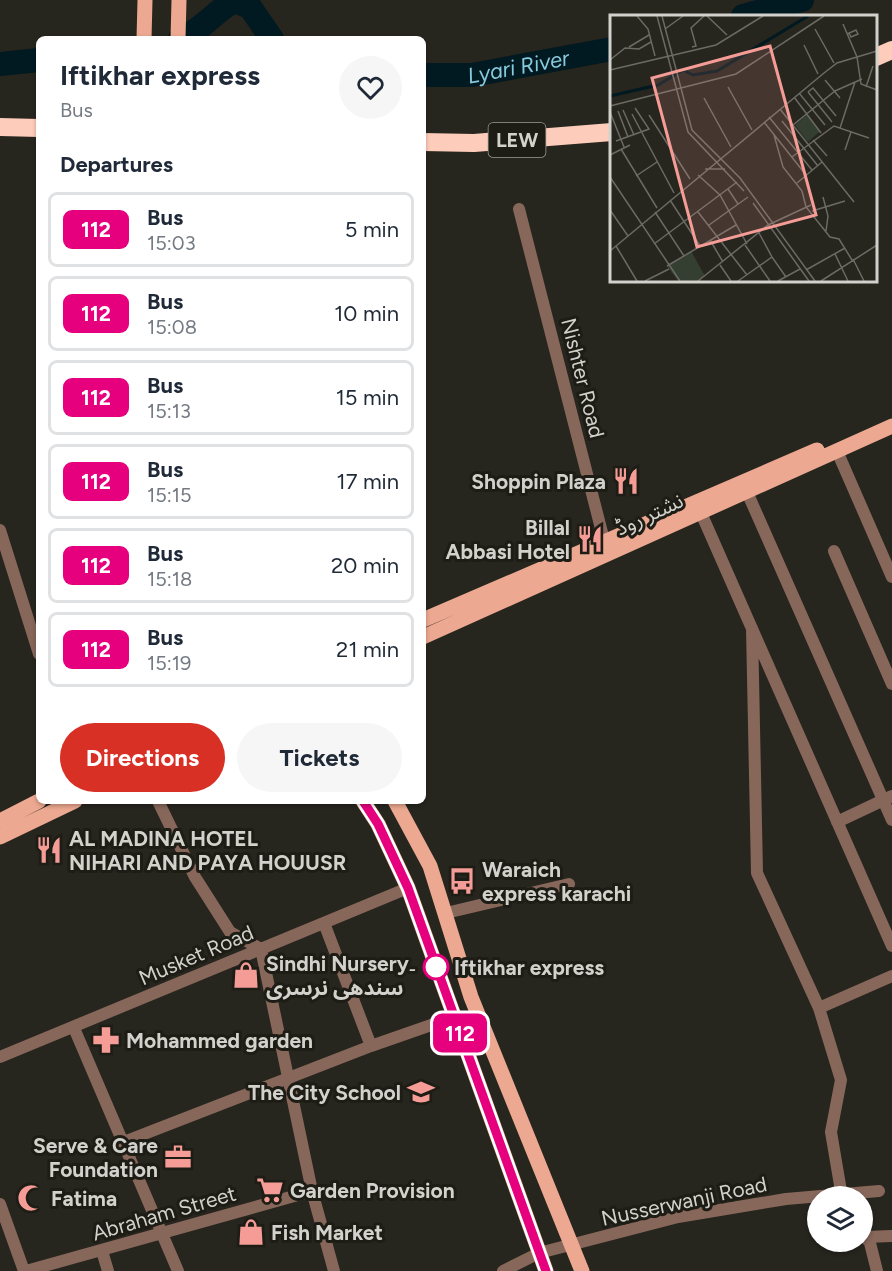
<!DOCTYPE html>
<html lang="en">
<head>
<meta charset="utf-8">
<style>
  :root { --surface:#fff; --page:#f6f6f7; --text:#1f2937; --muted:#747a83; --line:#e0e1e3; --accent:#d93025 }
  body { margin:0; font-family:Figtree,"Noto Sans Arabic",sans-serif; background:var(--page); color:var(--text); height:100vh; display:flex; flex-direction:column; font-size:22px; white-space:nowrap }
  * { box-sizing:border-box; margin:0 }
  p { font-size:20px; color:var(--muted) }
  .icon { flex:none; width:33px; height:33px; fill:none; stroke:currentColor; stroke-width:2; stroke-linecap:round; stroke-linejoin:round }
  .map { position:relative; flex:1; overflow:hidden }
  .drawer { position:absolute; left:36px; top:36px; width:390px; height:768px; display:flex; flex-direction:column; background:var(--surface); border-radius:9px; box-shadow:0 2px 4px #0004 }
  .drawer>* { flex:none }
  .badge { padding:0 12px; border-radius:9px; font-size:21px; line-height:39px }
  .buttons { position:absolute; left:807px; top:1186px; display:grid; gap:12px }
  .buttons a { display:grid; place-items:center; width:66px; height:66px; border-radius:50%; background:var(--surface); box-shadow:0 2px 4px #0004; font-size:30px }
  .map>.badge { position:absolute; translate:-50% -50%; box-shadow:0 0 0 3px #fff }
  h2 { padding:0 24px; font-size:22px; line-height:54px }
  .round { display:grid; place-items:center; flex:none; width:63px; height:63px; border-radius:32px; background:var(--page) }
  .overview { display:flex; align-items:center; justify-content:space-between; height:102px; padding:0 24px }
  h1 { font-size:28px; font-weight:700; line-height:45px }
  .button { display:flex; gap:12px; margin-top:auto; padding:12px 24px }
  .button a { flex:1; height:69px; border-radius:36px; background:var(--accent); color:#fff; font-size:24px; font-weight:700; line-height:69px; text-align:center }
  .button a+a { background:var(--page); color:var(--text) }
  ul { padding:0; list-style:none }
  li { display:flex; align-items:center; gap:18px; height:75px; margin:0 12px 9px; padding:0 12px; border:3px solid var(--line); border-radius:9px }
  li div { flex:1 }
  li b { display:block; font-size:22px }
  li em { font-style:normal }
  li .badge { min-width:66px; font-weight:700; text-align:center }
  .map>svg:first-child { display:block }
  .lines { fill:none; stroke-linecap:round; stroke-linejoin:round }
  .river { stroke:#011920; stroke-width:24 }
  .street { stroke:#88675b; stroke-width:12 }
  .primary { stroke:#eca890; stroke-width:15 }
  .highway { stroke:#feccba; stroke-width:18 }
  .line-casing { stroke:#fff; stroke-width:14 }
  .line { stroke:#e6007e; stroke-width:9 }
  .stop-dot { fill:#fff; stroke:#e6007e; stroke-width:3 }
  .labels { text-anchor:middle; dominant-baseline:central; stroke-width:6; stroke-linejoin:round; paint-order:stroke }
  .shield { fill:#1d1c15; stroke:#9c9b95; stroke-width:1.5 }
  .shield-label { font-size:20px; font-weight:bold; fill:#d2d1cc }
  .street-label { font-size:21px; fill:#d2d1cc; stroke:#1d1c15 }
  .poi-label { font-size:21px; font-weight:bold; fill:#d2d1cc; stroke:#1d1c15; text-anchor:start }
  .stop-label { font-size:21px; font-weight:bold; fill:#d2d1cc; stroke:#1d1c15; text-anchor:start }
  .water-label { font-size:22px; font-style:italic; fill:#87cade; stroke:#1d1c15 }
  .inset-river { fill:none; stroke:#011920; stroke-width:3 }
  .inset-road { fill:none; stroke:#6b6a64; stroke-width:1.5 }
  .view { fill:#f59c96; fill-opacity:0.15; stroke:#f59c96; stroke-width:3 }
  .inset-edge { fill:none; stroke:#d2d1cc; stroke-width:3 }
</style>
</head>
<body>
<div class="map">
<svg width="892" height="1271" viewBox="0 0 892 1271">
  <rect width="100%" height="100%" fill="#26251e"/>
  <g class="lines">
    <g class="river">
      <path d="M743,16L802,0"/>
      <path d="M180,39C202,30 214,12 234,1L250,7L272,39"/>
      <path d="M0,64L39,60"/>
      <path id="s1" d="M423,75H472L612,49"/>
    </g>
    <path class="street" d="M519,209L606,548
      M837,451L892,577
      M747,492L892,820
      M701,513L892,946
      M0,530L39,654
      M834,551L892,684
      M752,628L757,873L819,1008L841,1080L831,1132L842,1197
      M158,801L195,877L230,932L261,949L312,1191L334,1271
      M837,822L892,796
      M446,913L569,884
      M324,923L371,1046
      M819,1008L892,976
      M74,1028L178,1271
      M0,1057L408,888
      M121,1143L371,1046L454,1017
      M0,1204L24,1271
      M862,1233L870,1243L877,1271
      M866,1237L892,1236
      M102,1251L108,1271
      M26,1271L312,1191
      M503,1271L539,1253L678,1217L786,1199L879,1191"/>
    <path class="primary" d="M144,39L145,0
      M178,39L179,0
      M423,620L817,450
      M423,637L892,426
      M363,801L378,824L408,888L546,1271
      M395,801L430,866L471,997L582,1271
      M0,821L39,801
      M0,837L75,801"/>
    <path class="highway" d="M876,57L892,50
      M0,127L39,128
      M423,142L474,143L612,132"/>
  </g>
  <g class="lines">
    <defs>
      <path id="line" d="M363,801L378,824L408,888L546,1271"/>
    </defs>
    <use href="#line" class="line-casing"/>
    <use href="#line" class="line"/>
  </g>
  <defs>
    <symbol id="restaurant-bare" viewBox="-9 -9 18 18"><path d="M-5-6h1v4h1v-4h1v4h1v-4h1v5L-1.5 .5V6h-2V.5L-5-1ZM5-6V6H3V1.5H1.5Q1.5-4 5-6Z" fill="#f59c96" stroke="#1d1c15" stroke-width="2.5" paint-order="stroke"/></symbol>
    <symbol id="bus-bare" viewBox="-9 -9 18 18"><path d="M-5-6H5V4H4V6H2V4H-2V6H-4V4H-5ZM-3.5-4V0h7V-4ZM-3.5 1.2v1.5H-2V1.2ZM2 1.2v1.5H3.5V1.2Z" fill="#f59c96" stroke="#1d1c15" stroke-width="2.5" paint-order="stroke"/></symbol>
    <symbol id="shop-bare" viewBox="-9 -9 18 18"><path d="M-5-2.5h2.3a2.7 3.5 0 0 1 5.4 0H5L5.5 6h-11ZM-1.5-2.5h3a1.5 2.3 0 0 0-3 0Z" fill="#f59c96" stroke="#1d1c15" stroke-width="2.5" paint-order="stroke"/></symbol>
    <symbol id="pharmacy-bare" viewBox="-9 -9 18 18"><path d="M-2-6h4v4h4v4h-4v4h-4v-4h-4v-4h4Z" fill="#f59c96" stroke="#1d1c15" stroke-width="2.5" paint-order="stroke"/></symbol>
    <symbol id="school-bare" viewBox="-9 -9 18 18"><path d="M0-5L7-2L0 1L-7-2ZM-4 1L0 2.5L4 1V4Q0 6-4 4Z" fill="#f59c96" stroke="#1d1c15" stroke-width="2.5" paint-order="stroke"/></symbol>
    <symbol id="office-bare" viewBox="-9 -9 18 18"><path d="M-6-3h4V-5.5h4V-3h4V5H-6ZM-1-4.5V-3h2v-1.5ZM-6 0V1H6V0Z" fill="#f59c96" stroke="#1d1c15" stroke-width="2.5" paint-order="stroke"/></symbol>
    <symbol id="supermarket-bare" viewBox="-9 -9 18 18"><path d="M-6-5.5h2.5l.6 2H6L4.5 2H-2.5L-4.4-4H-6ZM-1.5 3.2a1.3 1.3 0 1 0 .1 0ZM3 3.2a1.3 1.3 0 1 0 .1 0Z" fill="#f59c96" stroke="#1d1c15" stroke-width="2.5" paint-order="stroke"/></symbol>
    <symbol id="mosque-bare" viewBox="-9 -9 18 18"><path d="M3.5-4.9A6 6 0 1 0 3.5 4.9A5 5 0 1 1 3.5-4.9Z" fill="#f59c96" stroke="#1d1c15" stroke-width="2.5" paint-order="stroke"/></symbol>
  </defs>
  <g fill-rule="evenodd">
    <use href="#restaurant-bare" x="607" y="462" width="38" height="38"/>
    <use href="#restaurant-bare" x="571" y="520" width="38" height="38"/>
    <use href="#restaurant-bare" x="30" y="831" width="38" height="38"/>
    <use href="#bus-bare" x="443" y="862" width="38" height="38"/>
    <use href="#shop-bare" x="227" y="956" width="38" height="38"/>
    <use href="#pharmacy-bare" x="87" y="1021" width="38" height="38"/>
    <use href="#school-bare" x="402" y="1073" width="38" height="38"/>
    <use href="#office-bare" x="159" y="1138" width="38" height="38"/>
    <use href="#supermarket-bare" x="251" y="1171" width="38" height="38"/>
    <use href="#mosque-bare" x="12" y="1179" width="38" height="38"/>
    <use href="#shop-bare" x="232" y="1213" width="38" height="38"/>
  </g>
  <circle class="stop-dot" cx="436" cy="967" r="12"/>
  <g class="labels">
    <rect class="shield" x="488.5" y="123" width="57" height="34" rx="4.5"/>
    <g class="shield-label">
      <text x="517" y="140">LEW</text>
    </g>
    <g class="street-label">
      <text transform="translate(583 378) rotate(76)">Nishter Road</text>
      <text transform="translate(649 514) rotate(-25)">نشتر روڈ</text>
      <text transform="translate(196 955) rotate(-23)">Musket Road</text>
      <text transform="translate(684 1201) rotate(-12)">Nusserwanji Road</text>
      <text transform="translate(164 1213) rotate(-16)">Abraham Street</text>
    </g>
    <g class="poi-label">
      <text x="606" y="481" text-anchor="end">Shoppin Plaza</text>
      <text x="570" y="527" text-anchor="end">Billal<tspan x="570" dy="24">Abbasi Hotel</tspan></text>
      <text x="69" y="838">AL MADINA HOTEL<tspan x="69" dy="24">NIHARI AND PAYA HOUUSR</tspan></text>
      <text x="482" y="869">Waraich<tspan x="482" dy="24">express karachi</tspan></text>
      <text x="266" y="963">Sindhi Nursery۔<tspan x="266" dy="24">سندھی نرسری</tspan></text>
      <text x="126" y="1040">Mohammed garden</text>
      <text x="401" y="1092" text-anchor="end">The City School</text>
      <text x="158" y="1145" text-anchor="end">Serve &amp; Care<tspan x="158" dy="24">Foundation</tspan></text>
      <text x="290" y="1190">Garden Provision</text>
      <text x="51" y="1198">Fatima</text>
      <text x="271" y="1232">Fish Market</text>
    </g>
    <g class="stop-label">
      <text x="454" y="967">Iftikhar express</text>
    </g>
    <g class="water-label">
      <text stroke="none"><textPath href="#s1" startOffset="96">Lyari River</textPath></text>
    </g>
  </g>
  <g transform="translate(610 15)">
    <rect width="267" height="267" fill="#26251e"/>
    <path d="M197,100L210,116L198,127L185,110ZM81,236L95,261L88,266H68L57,251Z" fill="#343f31"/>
    <path class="inset-river" d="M0,81L48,70L73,55L83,60L107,56L198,1"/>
    <path class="inset-road" d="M27,1L38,14L45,41M47,1L78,117L134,176M52,1L82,115L130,163L205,266M97,1L117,20M233,9L247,42L251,69L267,75M55,14L73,1M205,14L224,48M237,19L246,15L248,19L241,22L239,18M194,30L208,59M19,32L39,20M82,32L86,31L81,13L94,1M0,45L15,33L29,34L41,27M0,55L106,30L153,1M215,65L230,83M118,72L142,115M256,72L263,51M198,77L203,73L226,101M198,77L222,107M189,78L215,110M184,82L211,118M94,83L121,132M0,91L126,59L214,1M170,94L244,187M13,95L24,120M8,96L18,122M0,97L14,132M22,99L64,178M39,100L80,164M159,102L202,155M172,106L208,151M154,107L196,160M183,110L225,76L252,64M230,113L245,67M164,120L173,152L192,176L196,192L220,222L229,224L242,245M203,125L217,141M6,126L39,114L25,93M11,134L47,193M235,135L241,117M0,140L20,130M182,142L224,111L259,123M95,154H115M88,160L110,180L137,229M26,161L47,147M0,162L70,266M187,168L212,147M118,174L128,189M213,182L218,201L216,216M60,185L90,231M143,188L199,266M0,195L18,221M202,196L235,186M45,197L74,241M88,197L137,260M99,210L138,182M149,218L162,242M100,225L113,247M44,229L127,167M135,230L160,266M6,231L27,266M0,236L214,58L227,48L267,36M225,239L238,266M243,244L254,266M110,250L121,266M57,251L126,210M196,255L235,233M35,266L59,254M88,266L158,210L201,190M128,266L162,242L176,262M168,266L190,254M211,266L267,230"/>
    <path class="view" d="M160,31L206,200L87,232L42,63Z"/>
    <rect width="267" height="267" class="inset-edge"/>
  </g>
</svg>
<div class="buttons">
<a><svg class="icon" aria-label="layers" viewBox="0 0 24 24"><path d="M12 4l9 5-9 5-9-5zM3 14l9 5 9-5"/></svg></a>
</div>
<b class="badge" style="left:460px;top:1033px;background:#e6007e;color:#fff">112</b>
<section class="drawer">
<div class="overview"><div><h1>Iftikhar express</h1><p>Bus</p></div><a class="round"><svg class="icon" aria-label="heart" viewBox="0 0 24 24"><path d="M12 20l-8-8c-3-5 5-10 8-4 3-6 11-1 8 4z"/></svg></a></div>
<h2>Departures</h2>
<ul>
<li><span class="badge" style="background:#e6007e;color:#fff">112</span><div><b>Bus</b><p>15:03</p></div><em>5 min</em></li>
<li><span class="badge" style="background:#e6007e;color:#fff">112</span><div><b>Bus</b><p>15:08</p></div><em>10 min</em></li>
<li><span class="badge" style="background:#e6007e;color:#fff">112</span><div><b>Bus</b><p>15:13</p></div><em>15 min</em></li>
<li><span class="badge" style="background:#e6007e;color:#fff">112</span><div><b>Bus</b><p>15:15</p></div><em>17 min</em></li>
<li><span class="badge" style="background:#e6007e;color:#fff">112</span><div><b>Bus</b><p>15:18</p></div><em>20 min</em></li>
<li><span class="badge" style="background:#e6007e;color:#fff">112</span><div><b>Bus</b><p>15:19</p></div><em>21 min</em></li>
</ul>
<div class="button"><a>Directions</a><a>Tickets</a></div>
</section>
</div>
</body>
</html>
